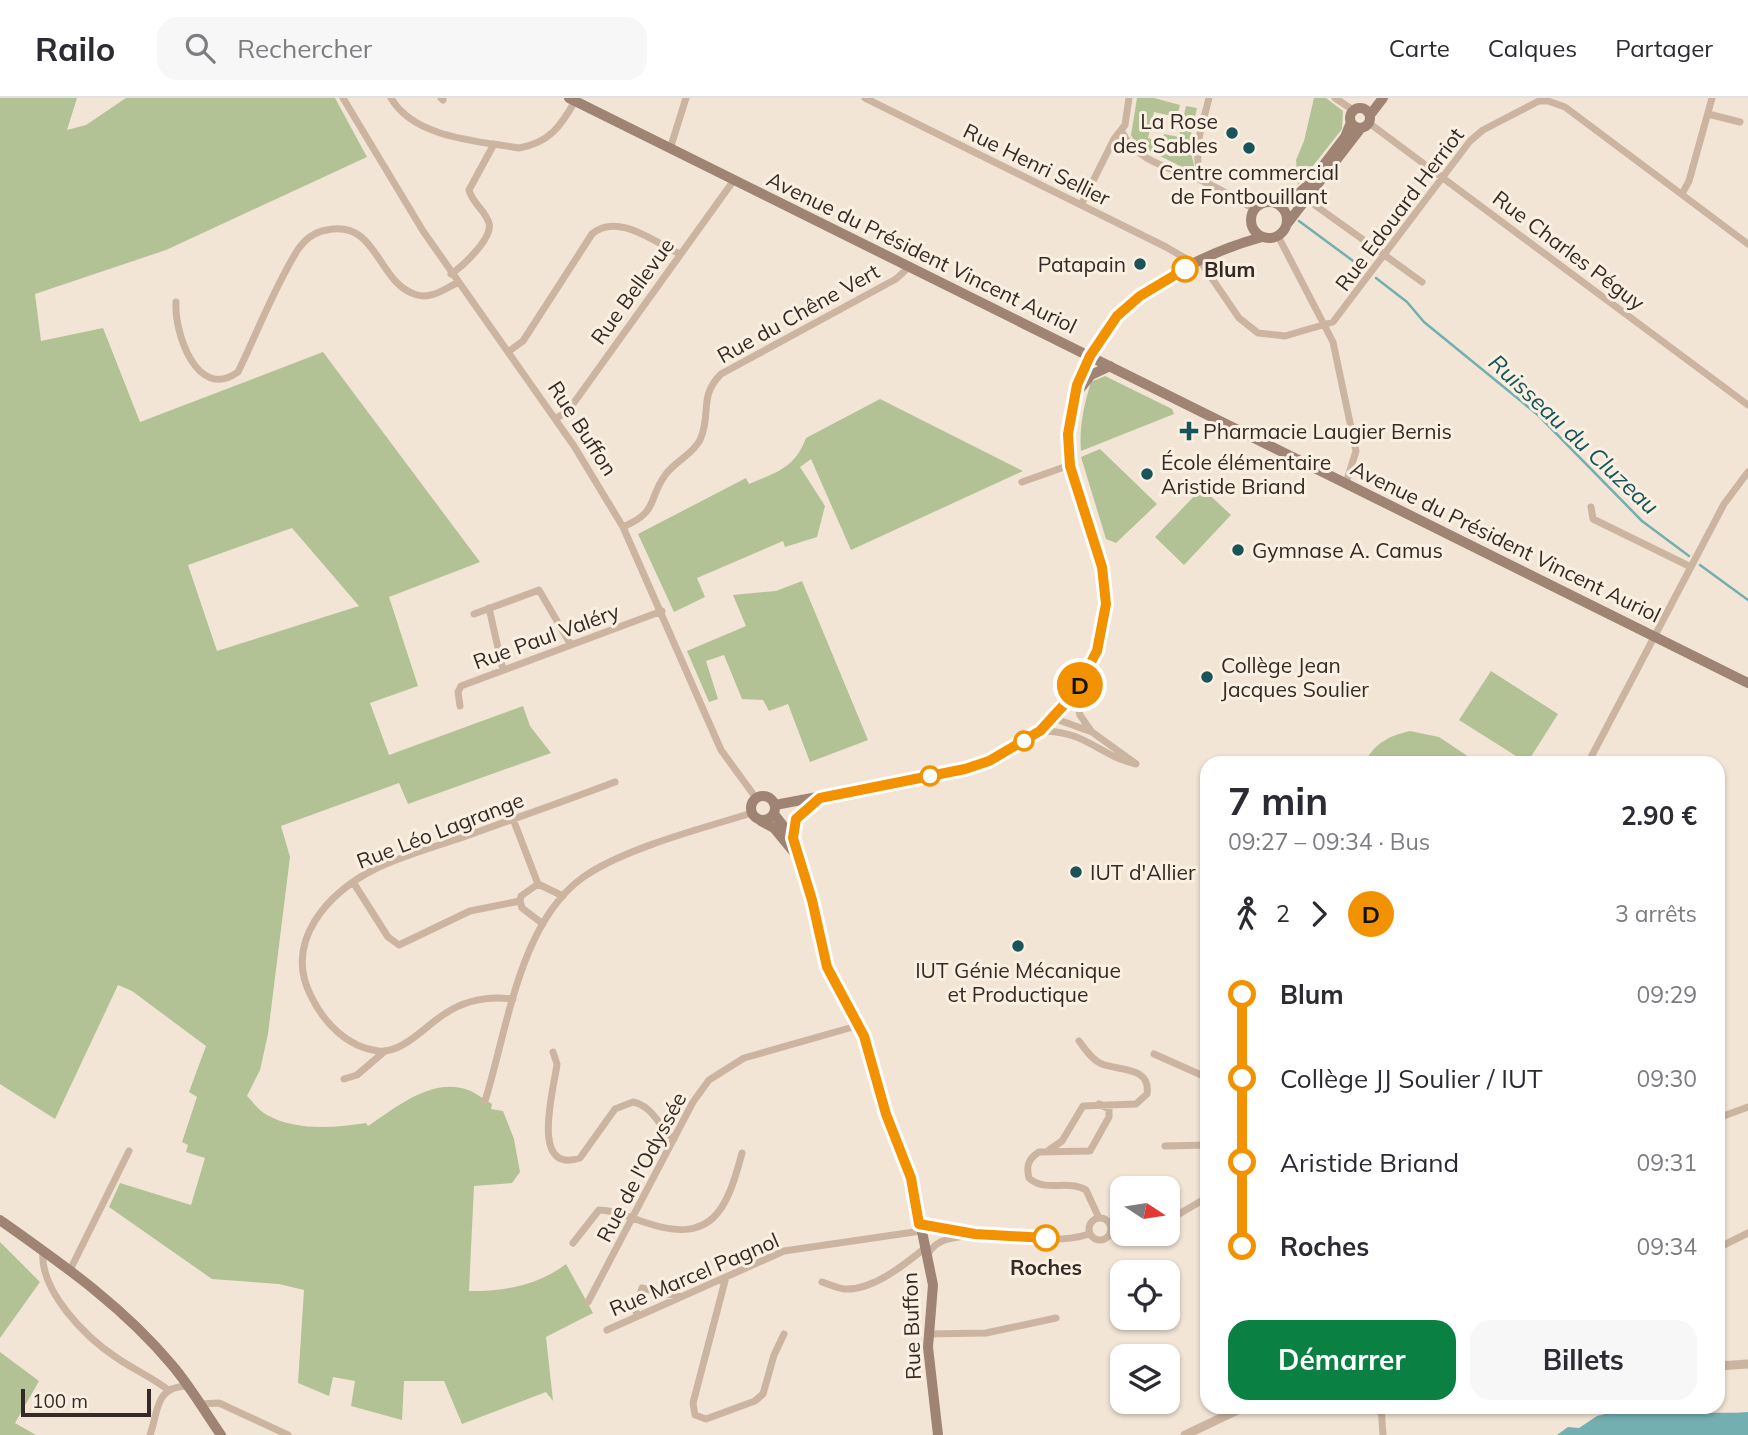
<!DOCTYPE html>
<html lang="fr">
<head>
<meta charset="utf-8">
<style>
  :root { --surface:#fff; --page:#f7f7f7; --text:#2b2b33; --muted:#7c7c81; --line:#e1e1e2; --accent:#0b8043 }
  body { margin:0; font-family:Mulish,sans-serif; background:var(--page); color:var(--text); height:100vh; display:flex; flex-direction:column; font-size:26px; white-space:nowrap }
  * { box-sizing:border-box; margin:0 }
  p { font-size:23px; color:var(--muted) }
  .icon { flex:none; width:38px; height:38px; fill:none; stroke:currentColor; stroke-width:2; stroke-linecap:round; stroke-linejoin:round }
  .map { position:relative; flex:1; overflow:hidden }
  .drawer { position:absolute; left:1200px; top:658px; width:525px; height:658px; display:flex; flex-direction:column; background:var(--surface); border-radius:21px; box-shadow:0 2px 5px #0004 }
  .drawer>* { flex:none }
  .badge { padding:0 14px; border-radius:23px; font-size:24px; line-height:46px }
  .needle { width:46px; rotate:102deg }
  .tools { position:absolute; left:1110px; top:1078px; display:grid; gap:14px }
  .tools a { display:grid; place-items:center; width:70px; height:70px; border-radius:14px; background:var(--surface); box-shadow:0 2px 5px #0004; font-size:35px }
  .scale { position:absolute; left:21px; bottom:18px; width:130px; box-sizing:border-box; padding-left:7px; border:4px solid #352a25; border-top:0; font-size:19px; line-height:24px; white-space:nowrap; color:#352a25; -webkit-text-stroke:5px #faf0e2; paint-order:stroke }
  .map>.badge { position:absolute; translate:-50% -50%; box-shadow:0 0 0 4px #fff }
  .legs { display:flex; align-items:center; gap:10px; height:77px; padding:0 28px; font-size:23px }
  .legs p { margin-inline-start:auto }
  .head { display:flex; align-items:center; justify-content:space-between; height:119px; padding:0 28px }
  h1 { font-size:38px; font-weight:700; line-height:52px }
  .action { display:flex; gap:14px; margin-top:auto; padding:14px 28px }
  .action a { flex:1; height:80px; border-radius:21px; background:var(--accent); color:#fff; font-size:28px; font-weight:700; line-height:80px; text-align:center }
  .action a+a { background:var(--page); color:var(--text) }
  ul { padding:0 28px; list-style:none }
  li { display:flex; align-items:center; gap:24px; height:84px; font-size:26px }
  li i { display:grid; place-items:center; width:10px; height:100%; margin:0 9px; background:currentColor }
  li i::after { content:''; width:18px; height:18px; margin:-9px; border:5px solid; border-radius:50%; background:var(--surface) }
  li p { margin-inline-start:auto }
  li:first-child i { background:linear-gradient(#0000 50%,currentColor 0) }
  li:last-child i { background:linear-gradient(currentColor 50%,#0000 0) }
  header { display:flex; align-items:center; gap:42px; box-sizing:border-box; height:98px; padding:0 35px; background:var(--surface); border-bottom:2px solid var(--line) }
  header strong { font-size:33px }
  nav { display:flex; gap:38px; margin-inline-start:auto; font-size:24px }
  .search { width:490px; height:63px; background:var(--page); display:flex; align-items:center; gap:18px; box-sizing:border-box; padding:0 24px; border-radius:21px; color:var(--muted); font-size:26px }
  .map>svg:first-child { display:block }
  .green { fill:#b2c295; fill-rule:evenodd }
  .water { fill:#73aeb1 }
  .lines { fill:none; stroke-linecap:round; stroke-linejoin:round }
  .stream { stroke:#73aeb1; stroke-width:2.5 }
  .minor { stroke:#cbb5a1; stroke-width:7 }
  .tertiary { stroke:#cbb5a1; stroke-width:9 }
  .secondary { stroke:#9f8373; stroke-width:10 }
  .line-1-casing { stroke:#fff; stroke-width:16 }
  .line-1 { stroke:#f39200; stroke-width:10 }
  .poi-dot { fill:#185459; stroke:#faf0e2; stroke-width:2.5 }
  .stop-1-dot { fill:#fff; stroke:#f39200; stroke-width:3.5 }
  .labels { text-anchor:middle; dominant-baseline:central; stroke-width:6; stroke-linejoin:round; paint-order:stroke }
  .poi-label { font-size:21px; fill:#352a25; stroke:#faf0e2; text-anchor:start }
  .street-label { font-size:21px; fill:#352a25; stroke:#faf0e2 }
  .stop-label { font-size:21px; font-weight:bold; fill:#352a25; stroke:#faf0e2; text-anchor:start }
  .water-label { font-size:23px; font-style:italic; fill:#185459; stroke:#faf0e2 }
</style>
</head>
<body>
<header>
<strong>Railo</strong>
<div class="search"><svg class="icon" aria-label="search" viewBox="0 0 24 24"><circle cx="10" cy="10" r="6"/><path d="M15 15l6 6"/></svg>Rechercher</div>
<nav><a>Carte</a><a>Calques</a><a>Partager</a></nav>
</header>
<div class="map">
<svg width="1748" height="1337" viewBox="0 0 1748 1337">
  <rect width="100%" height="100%" fill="#f2e5d6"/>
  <path class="green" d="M0,0H77L67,32L86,27L126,0H335L367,59L166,152L35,196L41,243L103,230L140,324L323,254L480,464L389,499L418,588L370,605L389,657L523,608L530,628L551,655L408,706L399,685L281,728L290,759L268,936L260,972L247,998C253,1004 259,1013 267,1017C295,1033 335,1030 366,1025L368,1028C397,1009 432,979 468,992C477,995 484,1002 492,1006L491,1011L503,1013L514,1041L520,1074L512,1085L474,1088L469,1193C505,1193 537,1188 566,1166L593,1215L546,1239L553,1303L546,1294L462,1326L444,1283H404L402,1322L351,1308L355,1283L333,1279L329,1298L298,1285L304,1192L279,1186L212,1181L109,1109L120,1085L191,1107L205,1060L186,1054L188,1047L182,1044L197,999L189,994L206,948L132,893L118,887L55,1021L0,986ZM292,430L359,508L217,553L188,467Z
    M1137,0H1154L1180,7L1177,19L1154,14L1148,40L1156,43L1154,47L1171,58L1176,51L1163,41L1164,36L1179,39L1186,8L1197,10L1189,45L1196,76L1136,46L1131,37Z
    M1314,0H1326L1343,13L1342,31L1298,87L1296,62L1304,43Z
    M1105,278L1172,311L1174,316L1081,353C1079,329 1084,307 1091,284Z
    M880,301L1023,373L851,452L811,361L800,369L825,408L817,439L785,449L783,443L697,480L705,499L674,514L638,436L746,380L749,386C777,374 795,370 806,340Z
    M1100,351L1157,406L1116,445L1106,441L1081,359Z
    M1202,390L1231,417L1184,467L1155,439Z
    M802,483L868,642L810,664L788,606L769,613L763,602L742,601L724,557L706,563L718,601L709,604L687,553L746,528L733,497L776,493Z
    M1491,573L1558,616L1527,665L1459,622Z
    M1410,633L1439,639L1478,665H1365C1374,645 1389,638 1410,633Z
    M0,1144L40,1184L0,1240Z
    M0,1254L39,1283L15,1325L36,1337H0Z"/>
  <path class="water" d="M1628,1310C1669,1311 1709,1317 1748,1314V1337H1557L1568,1329L1579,1330L1597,1318Z"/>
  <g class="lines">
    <path class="stream" d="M1299,123L1364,171
      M1376,180L1407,204L1424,224L1538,317L1642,423L1689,458
      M1700,467L1748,502"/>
    <path class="minor" d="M343,0L423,133L574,348L623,429L721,652L756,700
      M391,0C414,40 478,43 519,50C549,45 561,28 575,3
      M441,0L443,2
      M865,0L1166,149L1185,160L1189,168
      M1335,0L1353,12
      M1708,16L1740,24
      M1369,25L1748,307
      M1122,34C1138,66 1174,70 1205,84C1222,92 1238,102 1254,111
      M670,51L686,0
      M1204,84C1190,55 1202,30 1209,0
      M1682,96L1689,83L1712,0
      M1305,100L1422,184
      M1081,107L1114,41L1125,27L1129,0
      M1278,138L1333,244L1356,353L1346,385
      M1200,163L1239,220L1258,235L1285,238L1333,224L1470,43L1483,32L1539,3H1548L1565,9L1748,146
      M451,176C463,168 493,140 489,125C485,112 472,105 469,92L494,46
      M176,204C174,234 197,304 238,274C257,235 274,190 297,153C304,142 314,134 327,132C378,121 377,186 417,197C432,201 444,191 457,185
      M508,254L523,243L592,136C617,114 654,144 680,156
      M555,321L568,313L734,82
      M1022,384L1070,367
      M1591,409L1593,421L1691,469
      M623,429C660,413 647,401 666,376C676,363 693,356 700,342C712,316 698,299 721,276L896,181L909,169
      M489,510L503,572
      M474,516L539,492L571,547
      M1074,596L1080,617L1091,633
      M460,608L458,594L461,588L662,513
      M1053,620L1092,634L1135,665
      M1040,633C1088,633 1095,656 1136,666
      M1588,665L1724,406L1748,374
      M513,721L538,786
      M353,784L388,839L399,847L470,813L520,803L521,798L538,786L563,798
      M520,803L522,810L543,826
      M513,901C489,898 466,902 446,915C427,926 403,956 378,953C347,949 324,925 311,898C283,844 328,794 375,771C408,755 446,746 480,733C525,717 570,701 615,684
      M553,954L557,966C554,991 529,1077 580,1060L615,1011L633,1004C653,1008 659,1029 674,1041
      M1154,956L1208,980
      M344,981L357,977L385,953
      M485,1003C507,933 519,826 582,780C622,751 703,730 752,715
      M1718,1020L1748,1009
      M1165,1048L1208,1047
      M1049,1052L1062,1043L1083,1008L1136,1006L1147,996C1151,968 1119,973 1102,966C1092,962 1085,951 1079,943
      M1099,1120L1086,1092C1068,1081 1045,1095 1029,1080C1026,1068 1028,1061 1039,1054L1090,1053L1109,1019V1011L1099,1006
      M1089 1131a11 11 0 1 1 22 0a11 11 0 1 1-22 0Z
      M1167,1123L1208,1099
      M919,1126C962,1134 1049,1150 1089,1136
      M1110,1135L1128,1138L1142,1136
      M573,1145L599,1112C615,1112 631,1120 647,1125C712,1147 727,1112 742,1055
      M1718,1150L1748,1135
      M43,1153C39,1192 85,1239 117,1260C133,1271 151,1279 167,1291
      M927,1157C938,1139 952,1141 971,1137
      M70,1172L129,1053
      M726,1179L693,1305L695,1317L706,1321L755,1303L763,1296L774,1257L784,1236
      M822,1184C828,1186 837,1190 844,1191C872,1193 904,1167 925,1150
      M588,1204L693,1004L709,982L744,960L860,927
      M638,1218L635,1212L642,1190L681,1199
      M607,1232L784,1153L921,1133
      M928,1236L986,1235L1056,1220
      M200,1306L219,1305L288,1337
      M1381,1309L1383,1337
      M150,1337C159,1311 155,1289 187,1288"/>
    <path class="tertiary" d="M1718,1268L1748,1266
      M1185,1337L1244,1309"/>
    <path class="secondary" d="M569,0L1748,585
      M1350 20a10 10 0 1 1 20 0a10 10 0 1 1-20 0Z
      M1370,17L1383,0
      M1319,73L1345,39L1351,24
      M1251 122a18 18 0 1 1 36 0a18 18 0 1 1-36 0Z
      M1276,105L1289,104L1308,87
      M1287,126L1361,30
      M1080,291L1091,277L1110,268
      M751 710a12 12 0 1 1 24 0a12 12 0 1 1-24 0Z
      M775,707L966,671C1049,643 1124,565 1103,471C1094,433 1073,398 1069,359C1056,241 1160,167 1262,139
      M774,716L793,740L812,802L827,869L864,938L886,1016L911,1080L933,1187L928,1249L938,1337
      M761,723L774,730L793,753
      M793,740L796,721L817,702
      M0,1122C62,1166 123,1208 172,1267C190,1288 205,1314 221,1337"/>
  </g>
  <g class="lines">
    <defs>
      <path id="line-1" d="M1046,1140L975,1136L919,1126L911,1080L886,1016L864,938L827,869L812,802L793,740L796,721L820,700L965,671L989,663L1040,633L1074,596L1097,553L1106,506L1102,469L1070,368L1068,336L1077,287L1090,258L1117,218L1140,198L1185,171"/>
    </defs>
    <use href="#line-1" class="line-1-casing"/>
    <use href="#line-1" class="line-1"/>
  </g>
  <g class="poi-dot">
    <circle cx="1232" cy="35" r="7"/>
    <circle cx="1249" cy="50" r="7"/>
    <circle cx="1140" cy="166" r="7"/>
    <path d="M1185.5 322.5h7v7h7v7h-7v7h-7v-7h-7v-7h7z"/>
    <circle cx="1147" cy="376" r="7"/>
    <circle cx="1238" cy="452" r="7"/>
    <circle cx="1207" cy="579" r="7"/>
    <circle cx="1076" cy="774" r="7"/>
    <circle cx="1018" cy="848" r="7"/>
  </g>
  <g class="stop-1-dot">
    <circle cx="1185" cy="171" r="12"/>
    <circle cx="1024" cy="643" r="9"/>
    <circle cx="930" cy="678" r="9"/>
    <circle cx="1046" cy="1140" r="12"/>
  </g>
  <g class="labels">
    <g class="poi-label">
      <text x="1218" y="23" text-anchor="end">La Rose<tspan x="1218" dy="24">des Sables</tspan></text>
      <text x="1249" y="74" text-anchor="middle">Centre commercial<tspan x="1249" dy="24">de Fontbouillant</tspan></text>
      <text x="1126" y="166" text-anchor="end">Patapain</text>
      <text x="1203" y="333">Pharmacie Laugier Bernis</text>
      <text x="1161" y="364">École élémentaire<tspan x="1161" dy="24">Aristide Briand</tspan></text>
      <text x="1252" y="452">Gymnase A. Camus</text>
      <text x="1221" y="567">Collège Jean<tspan x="1221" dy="24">Jacques Soulier</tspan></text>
      <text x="1090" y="774">IUT d'Allier</text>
      <text x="1018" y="872" text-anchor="middle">IUT Génie Mécanique<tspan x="1018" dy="24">et Productique</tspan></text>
    </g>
    <g class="street-label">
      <text transform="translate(1037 66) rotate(26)">Rue Henri Sellier</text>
      <text transform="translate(1399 111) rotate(-53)">Rue Edouard Herriot</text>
      <text transform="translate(1569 152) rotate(37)">Rue Charles Péguy</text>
      <text transform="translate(922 154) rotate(26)">Avenue du Président Vincent Auriol</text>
      <text transform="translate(632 193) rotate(-54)">Rue Bellevue</text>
      <text transform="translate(798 215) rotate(-29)">Rue du Chêne Vert</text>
      <text transform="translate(583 330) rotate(57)">Rue Buffon</text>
      <text transform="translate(1506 443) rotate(26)">Avenue du Président Vincent Auriol</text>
      <text transform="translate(546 538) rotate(-20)">Rue Paul Valéry</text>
      <text transform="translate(440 732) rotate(-21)">Rue Léo Lagrange</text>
      <text transform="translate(641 1069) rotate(-62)">Rue de l'Odyssée</text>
      <text transform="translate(694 1176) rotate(-23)">Rue Marcel Pagnol</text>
      <text transform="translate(911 1228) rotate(-92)">Rue Buffon</text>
    </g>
    <g class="stop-label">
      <text x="1204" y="171">Blum</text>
      <text x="1046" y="1169" text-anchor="middle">Roches</text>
    </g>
    <g class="water-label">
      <text transform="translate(1574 336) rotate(43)">Ruisseau du Cluzeau</text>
    </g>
  </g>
</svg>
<div class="tools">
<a><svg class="needle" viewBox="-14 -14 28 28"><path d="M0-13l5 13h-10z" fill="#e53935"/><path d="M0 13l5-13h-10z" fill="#7c7c81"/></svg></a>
<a><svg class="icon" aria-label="locate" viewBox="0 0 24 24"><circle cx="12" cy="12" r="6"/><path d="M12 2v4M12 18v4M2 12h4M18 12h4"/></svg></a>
<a><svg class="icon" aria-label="layers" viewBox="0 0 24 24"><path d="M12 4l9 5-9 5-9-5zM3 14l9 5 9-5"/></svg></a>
</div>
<div class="scale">100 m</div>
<b class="badge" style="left:1080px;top:587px;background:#f39200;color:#111">D</b>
<section class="drawer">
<div class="head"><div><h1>7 min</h1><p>09:27 – 09:34 · Bus</p></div><b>2.90 €</b></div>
<div class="legs"><svg class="icon" aria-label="walk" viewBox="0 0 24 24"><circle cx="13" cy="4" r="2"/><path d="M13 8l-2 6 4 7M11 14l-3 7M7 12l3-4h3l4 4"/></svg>2<svg class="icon" aria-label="forward" viewBox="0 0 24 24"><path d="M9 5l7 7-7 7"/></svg><b class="badge" style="background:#f39200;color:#111">D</b><p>3 arrêts</p></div>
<ul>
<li><i style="color:#f39200"></i><b>Blum</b><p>09:29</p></li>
<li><i style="color:#f39200"></i><span>Collège JJ Soulier / IUT</span><p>09:30</p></li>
<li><i style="color:#f39200"></i><span>Aristide Briand</span><p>09:31</p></li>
<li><i style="color:#f39200"></i><b>Roches</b><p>09:34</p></li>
</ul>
<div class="action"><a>Démarrer</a><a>Billets</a></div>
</section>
</div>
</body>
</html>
